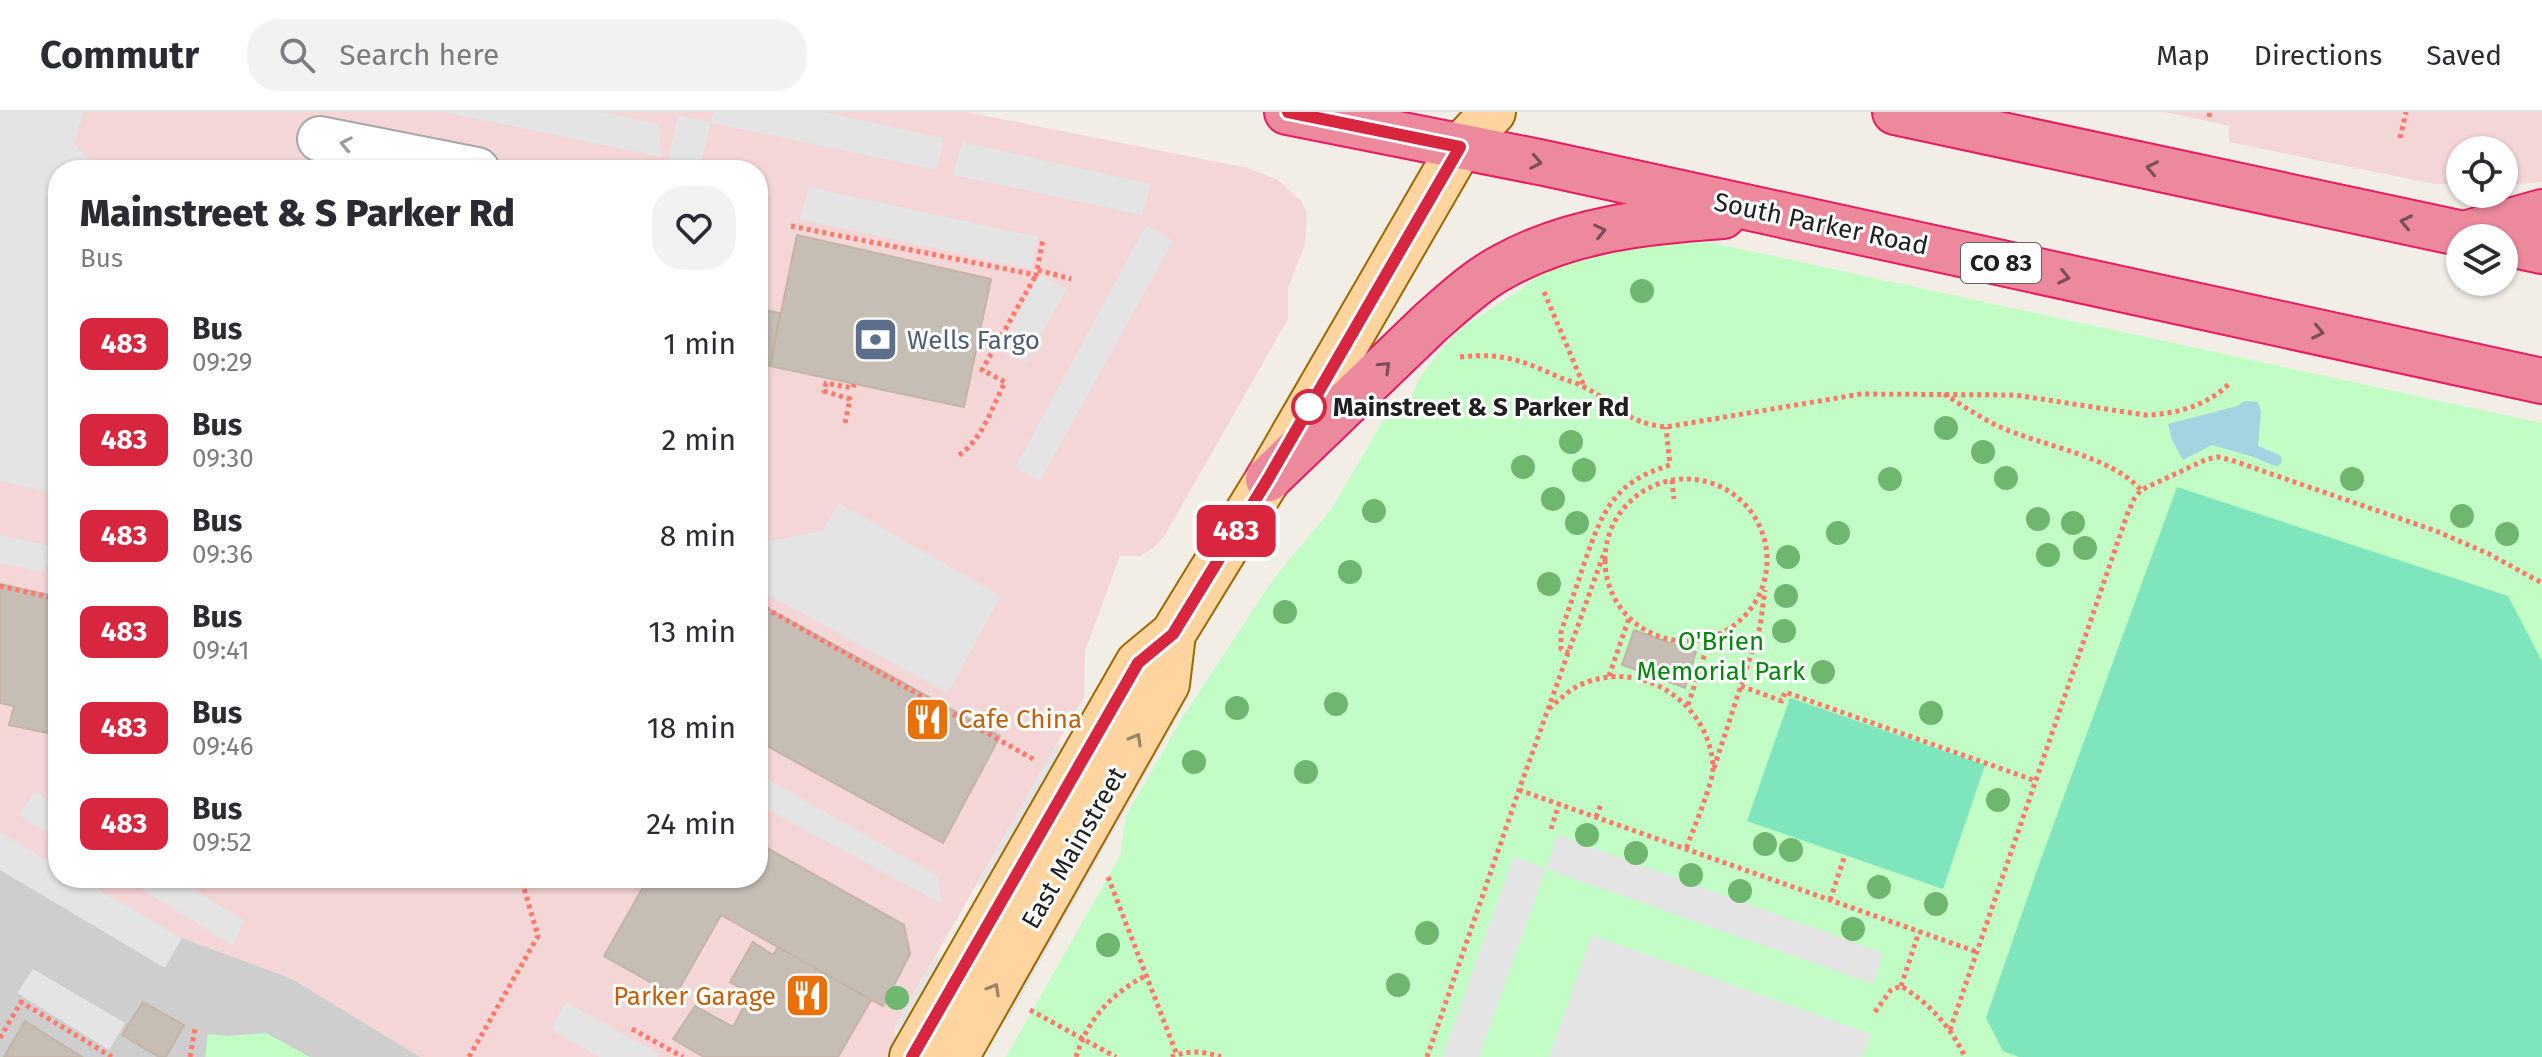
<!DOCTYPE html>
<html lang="en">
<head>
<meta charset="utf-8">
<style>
  :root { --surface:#fff; --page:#f2f2f3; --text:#2b2b33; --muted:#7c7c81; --line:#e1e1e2 }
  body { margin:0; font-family:"Fira Sans",sans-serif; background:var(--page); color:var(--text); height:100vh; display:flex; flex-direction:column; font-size:30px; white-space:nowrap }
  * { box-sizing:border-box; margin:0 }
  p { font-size:26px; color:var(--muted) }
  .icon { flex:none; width:44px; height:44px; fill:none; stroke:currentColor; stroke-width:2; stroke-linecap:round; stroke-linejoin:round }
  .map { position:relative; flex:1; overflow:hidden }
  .details { position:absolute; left:48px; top:48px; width:720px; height:728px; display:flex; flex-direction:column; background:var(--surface); border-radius:32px; box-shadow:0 2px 6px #0004 }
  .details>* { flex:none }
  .badge { padding:0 16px; border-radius:12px; font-size:28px; line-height:52px }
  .controls { position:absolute; left:2446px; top:24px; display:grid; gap:16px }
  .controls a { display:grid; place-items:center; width:72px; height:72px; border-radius:50%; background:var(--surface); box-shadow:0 2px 6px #0004; font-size:40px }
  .map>.badge { position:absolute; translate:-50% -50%; box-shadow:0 0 0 4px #fff }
  .round { display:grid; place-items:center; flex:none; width:84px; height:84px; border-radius:32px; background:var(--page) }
  .overview { display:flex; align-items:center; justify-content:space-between; height:136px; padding:0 32px }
  h1 { font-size:38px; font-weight:800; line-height:60px }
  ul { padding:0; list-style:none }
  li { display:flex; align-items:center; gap:24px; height:96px; padding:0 32px }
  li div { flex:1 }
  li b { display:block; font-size:30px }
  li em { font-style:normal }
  li .badge { min-width:88px; font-weight:700; text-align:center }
  header { display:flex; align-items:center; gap:48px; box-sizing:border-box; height:112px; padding:0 40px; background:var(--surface); border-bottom:2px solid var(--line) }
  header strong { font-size:38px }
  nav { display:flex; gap:44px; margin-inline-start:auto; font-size:28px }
  .search { width:560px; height:72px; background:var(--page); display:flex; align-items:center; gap:20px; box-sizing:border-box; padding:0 28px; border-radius:32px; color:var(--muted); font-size:30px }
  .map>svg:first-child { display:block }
  .commercial { fill:#f3d6d5 }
  .religious { fill:#cecece }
  .park { fill:#c2fdc6 }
  .pitch { fill:#7fe5bd }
  .parking { fill:#e4e4e4 }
  .water { fill:#a4d4e2 }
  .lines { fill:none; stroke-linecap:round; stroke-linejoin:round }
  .stream { stroke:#a4d4e2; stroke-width:12 }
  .building { fill:#c6bdb5; stroke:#c4b4a7; stroke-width:2 }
  .minor-casing { stroke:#a7a7a7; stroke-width:48 }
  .major-casing { stroke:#9d6800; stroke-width:48 }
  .highway-casing { stroke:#e81b63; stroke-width:48 }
  .path { stroke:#ff786a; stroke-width:5; stroke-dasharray:4 4; stroke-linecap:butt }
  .minor { stroke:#fff; stroke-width:44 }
  .major { stroke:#ffd49e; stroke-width:44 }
  .highway { stroke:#ed899d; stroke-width:44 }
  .tree { fill:#6fb66f }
  .oneway { stroke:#9b9b9b }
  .oneway2 { stroke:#7c4f58 }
  .oneway3 { stroke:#9b8365 }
  .line-casing { stroke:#fff; stroke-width:18 }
  .line { stroke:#d7263d; stroke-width:12 }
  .stop-dot { fill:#fff; stroke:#d7263d; stroke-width:4 }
  .labels { text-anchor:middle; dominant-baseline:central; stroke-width:6; stroke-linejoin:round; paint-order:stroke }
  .shield { fill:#fff; stroke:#636363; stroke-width:2 }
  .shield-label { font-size:24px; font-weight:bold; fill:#202020 }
  .street-label { font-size:26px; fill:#202020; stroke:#fff }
  .service-label { font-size:26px; fill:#4e5e75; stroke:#fff; text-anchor:start }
  .stop-label { font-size:26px; font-weight:bold; fill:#202020; stroke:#fff; text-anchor:start }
  .park-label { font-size:26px; fill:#04890e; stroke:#fff }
  .food-label { font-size:26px; fill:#c56008; stroke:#fff; text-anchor:start }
</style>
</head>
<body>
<header>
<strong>Commutr</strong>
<div class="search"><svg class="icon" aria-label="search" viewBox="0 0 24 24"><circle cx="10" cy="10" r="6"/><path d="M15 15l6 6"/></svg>Search here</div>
<nav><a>Map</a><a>Directions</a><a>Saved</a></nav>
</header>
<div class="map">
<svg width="2542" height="945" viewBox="0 0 2542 945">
  <rect width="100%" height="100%" fill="#f2eee6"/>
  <path class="commercial" d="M0,0H967L1248,56L1278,68L1301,89L1307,101L1305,132L1288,176V207L1165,423L1152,437L1140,444H1120L1085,539L1084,585L894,916L899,937L895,945H420L292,867L182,826L79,766H758V58H58V754L0,720Z
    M2165,0H2542V70L2504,73V38H2460V72H2434L2229,30V14Z"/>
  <path class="religious" d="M0,720L58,754V766H79L182,826L292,867L420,945H0Z"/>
  <path class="park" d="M1690,126L2542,311V945H1006L1121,742L1126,704L1180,609L1274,466L1331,398L1382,310L1410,289L1419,266L1443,236L1460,217L1526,174L1550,151L1588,138Z
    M266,921L310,945H205L208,922L227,924Z"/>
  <path class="pitch" d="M2177,375L2508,484L2542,549V945H2019L2003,939L1986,906L2037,758Z
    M1790,586L1985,653L1943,777L1747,709Z"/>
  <path class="parking" d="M0,0H84L74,31L98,58H58V382L0,369Z
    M444,0H603L659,12L661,45Z
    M714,0H823L944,26L937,58L711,11L699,58L667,54L678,3L711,10Z
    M962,30L1151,72L1142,103L953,63Z
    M809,75L1038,125L1031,157L800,107Z
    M1146,113L1173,129L1040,369L1015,356Z
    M1040,162L1067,177L1026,250L999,238Z
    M839,391L1001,484L948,581L758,477V431L822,419Z
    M0,423L50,434L45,461L0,451Z
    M1150,628L1161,634L1007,910L994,903Z
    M1057,631L1071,640L991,777L978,771Z
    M758,662L938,764L942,792L758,692Z
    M35,680L58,694V727L19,703Z
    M0,720L58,754V766H79L182,826L165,856L0,758Z
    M1558,723L1883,841L1873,872L1546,757L1479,945H1442L1514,744L1546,757Z
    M123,766H175L245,809L233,833Z
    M1592,823L1871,922L1862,945H1549Z
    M936,844L949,852L906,923L894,916Z
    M33,857L125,911L109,938L17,881Z
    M566,890L659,942L657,945H599L551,917Z"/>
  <path class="water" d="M2245,289L2258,290L2261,300L2257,346L2212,333L2183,348L2172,328L2168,312L2237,294Z"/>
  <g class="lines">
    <path class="stream" d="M2245,335L2276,348"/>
  </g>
  <path class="building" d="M797,123L991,167L964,295L770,254Z
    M758,196L780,201L770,254L758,251Z
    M0,472L58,485L54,504H58V623L9,613L14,594L0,591Z
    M758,491L1000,624L943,731L758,629Z
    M1634,518L1696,540L1685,576L1622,553Z
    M758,731L904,813L910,842L883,894L721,803L675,884L604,844L646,770L641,766H758Z
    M753,830L773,843L778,835L871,888L838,945H704L673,927L695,894L733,915L751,881L730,870Z
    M143,890L184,913L166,945H159L122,923Z
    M25,909L82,945H4Z"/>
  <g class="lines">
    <defs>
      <path id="minor" d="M320,27L477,58"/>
      <path id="major" d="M912,945L1138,551L1173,522L1268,367L1460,35L1493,0
        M956,945L1167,572L1173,522"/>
      <path id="highway" d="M1287,0L1544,51L2542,269
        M1895,0L2482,126
        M2464,122L2542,100
        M2504,131L2542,139
        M1268,367L1431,210C1454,190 1477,168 1504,154C1571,117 1648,109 1723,104"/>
    </defs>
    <use href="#minor" class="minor-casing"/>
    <use href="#major" class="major-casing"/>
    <use href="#highway" class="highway-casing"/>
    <path class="path" d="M2209,5L2210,0
      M2400,26L2406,0
      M791,114L1036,163L1043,127
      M1038,158L1071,167
      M1544,180L1584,274
      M1460,245C1501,240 1524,249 1561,266C1569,269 1577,271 1584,275C1618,292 1623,310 1666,315L1861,282L2015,283L2145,303C2177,302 2206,294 2229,272
      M1944,282C1962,293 1979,305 1998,314C2041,334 2110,343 2141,378
      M845,311L850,287L824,279L826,271L853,276L854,272
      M959,343C983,327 992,295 1005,270L982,258L1036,163
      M1605 448a81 81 0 1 1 162 0a81 81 0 1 1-162 0Z
      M1672,368L1674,387
      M0,474L58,487
      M758,492L1033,647
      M1569,541L1561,537V520C1569,496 1577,473 1585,449C1603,398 1614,370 1670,353L1666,315
      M1609,564L1629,506
      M1741,574L1782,589L1785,580L2036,669
      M1688,593L1710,526
      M1549,597C1562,585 1573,574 1590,569C1648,550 1710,594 1713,655C1714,669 1692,720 1686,737
      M1714,656L1760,515L1765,478
      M1519,678L1977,840
      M1596,705L1602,690
      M1551,717L1559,692
      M1108,765L1177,943
      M1830,788L1845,743
      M1901,874L1919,820
      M1030,898L1116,945
      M1875,900L1891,878L1901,874C1929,891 1951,915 1965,945
      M632,917L683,945
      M1950,918L2127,403L2134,387L2141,378L2207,347L2218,345L2231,348L2436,419L2489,442L2542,471
      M0,926L21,890L112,945
      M190,945L195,916
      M469,945L538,824L521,766
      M1076,945C1087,908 1111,882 1145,864
      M1171,945C1189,938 1203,939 1221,945
      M1427,945L1519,678L1604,441"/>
    <use href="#minor" class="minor"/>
    <use href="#major" class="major"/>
    <use href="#highway" class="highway"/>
  </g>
  <g class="tree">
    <circle cx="1642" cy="179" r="12"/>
    <circle cx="1946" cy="316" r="12"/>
    <circle cx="1571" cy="330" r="12"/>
    <circle cx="1983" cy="340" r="12"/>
    <circle cx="1523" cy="355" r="12"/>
    <circle cx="1584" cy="358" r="12"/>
    <circle cx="2006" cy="366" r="12"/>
    <circle cx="1890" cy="367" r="12"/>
    <circle cx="2352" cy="367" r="12"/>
    <circle cx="1553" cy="387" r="12"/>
    <circle cx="1374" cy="399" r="12"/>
    <circle cx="2462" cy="404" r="12"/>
    <circle cx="2038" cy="407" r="12"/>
    <circle cx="1577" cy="411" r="12"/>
    <circle cx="2073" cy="411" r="12"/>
    <circle cx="1838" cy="421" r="12"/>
    <circle cx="2507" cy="422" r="12"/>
    <circle cx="2085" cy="436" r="12"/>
    <circle cx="2048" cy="443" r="12"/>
    <circle cx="1788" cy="445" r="12"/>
    <circle cx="1350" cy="460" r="12"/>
    <circle cx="1549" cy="472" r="12"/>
    <circle cx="1786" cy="484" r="12"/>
    <circle cx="1285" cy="500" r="12"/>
    <circle cx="1784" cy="519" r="12"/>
    <circle cx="1823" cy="560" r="12"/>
    <circle cx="1336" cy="592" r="12"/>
    <circle cx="1237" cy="596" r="12"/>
    <circle cx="1931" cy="601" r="12"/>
    <circle cx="1194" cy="650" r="12"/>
    <circle cx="1306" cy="660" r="12"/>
    <circle cx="1998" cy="688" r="12"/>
    <circle cx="1587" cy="723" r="12"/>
    <circle cx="1765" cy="732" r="12"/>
    <circle cx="1791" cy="738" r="12"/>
    <circle cx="1636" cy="741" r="12"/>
    <circle cx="1691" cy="763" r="12"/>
    <circle cx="1879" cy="775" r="12"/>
    <circle cx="1740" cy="779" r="12"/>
    <circle cx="1936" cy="792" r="12"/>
    <circle cx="1853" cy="817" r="12"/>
    <circle cx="1427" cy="821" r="12"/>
    <circle cx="1108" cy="833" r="12"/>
    <circle cx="1398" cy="873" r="12"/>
    <circle cx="897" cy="886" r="12"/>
  </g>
  <defs><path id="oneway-chevron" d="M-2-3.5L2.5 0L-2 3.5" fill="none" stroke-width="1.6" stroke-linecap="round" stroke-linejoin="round" transform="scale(2)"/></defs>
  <use class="oneway" href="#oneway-chevron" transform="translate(346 32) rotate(-169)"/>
  <g class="oneway2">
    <use href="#oneway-chevron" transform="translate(1536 50) rotate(11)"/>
    <use href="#oneway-chevron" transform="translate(2152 56) rotate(-168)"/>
    <use href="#oneway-chevron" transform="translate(2406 110) rotate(-168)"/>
    <use href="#oneway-chevron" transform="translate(1600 119) rotate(-13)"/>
    <use href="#oneway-chevron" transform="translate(2064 165) rotate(12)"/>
    <use href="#oneway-chevron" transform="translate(2318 220) rotate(12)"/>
    <use href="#oneway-chevron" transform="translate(1385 255) rotate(-44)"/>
  </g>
  <g class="oneway3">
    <use href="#oneway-chevron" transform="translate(1136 627) rotate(-60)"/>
    <use href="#oneway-chevron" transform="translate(994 877) rotate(-60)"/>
  </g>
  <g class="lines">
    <defs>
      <path id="line" d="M912,945L1138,551L1173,522L1268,367L1460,35L1288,0"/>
    </defs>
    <use href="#line" class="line-casing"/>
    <use href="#line" class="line"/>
  </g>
  <defs>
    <symbol id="bank-square" viewBox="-11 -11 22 22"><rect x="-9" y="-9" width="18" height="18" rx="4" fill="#5c6f8a" stroke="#fff"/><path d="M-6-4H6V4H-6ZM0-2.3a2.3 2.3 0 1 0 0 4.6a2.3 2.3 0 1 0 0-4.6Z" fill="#fff"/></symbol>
    <symbol id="restaurant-square" viewBox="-11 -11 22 22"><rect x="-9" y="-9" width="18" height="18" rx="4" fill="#e8710a" stroke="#fff"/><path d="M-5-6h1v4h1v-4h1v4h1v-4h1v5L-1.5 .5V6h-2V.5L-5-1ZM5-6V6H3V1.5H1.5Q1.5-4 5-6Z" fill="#fff"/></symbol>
  </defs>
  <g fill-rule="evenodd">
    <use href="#bank-square" x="850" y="202" width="51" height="51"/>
    <use href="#restaurant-square" x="902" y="582" width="51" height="51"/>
    <use href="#restaurant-square" x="782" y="858" width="51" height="51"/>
  </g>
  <circle class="stop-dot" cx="1309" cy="295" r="16"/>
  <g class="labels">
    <rect class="shield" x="1961" y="131" width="80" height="40" rx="6"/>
    <g class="shield-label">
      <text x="2001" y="151">CO 83</text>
    </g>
    <g class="street-label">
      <text transform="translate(1821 112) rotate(12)">South Parker Road</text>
      <text transform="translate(1074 736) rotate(-60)">East Mainstreet</text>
    </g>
    <g class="service-label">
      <text x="907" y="228">Wells Fargo</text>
    </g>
    <g class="stop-label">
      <text x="1333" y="295">Mainstreet &amp; S Parker Rd</text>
    </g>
    <g class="park-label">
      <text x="1721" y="529">O'Brien<tspan x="1721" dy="30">Memorial Park</tspan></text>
    </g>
    <g class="food-label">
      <text x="958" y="607">Cafe China</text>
      <text x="776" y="884" text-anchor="end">Parker Garage</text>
    </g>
  </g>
</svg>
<div class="controls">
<a><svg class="icon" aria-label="locate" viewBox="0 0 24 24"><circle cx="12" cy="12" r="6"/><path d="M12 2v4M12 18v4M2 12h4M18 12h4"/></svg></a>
<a><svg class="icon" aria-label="layers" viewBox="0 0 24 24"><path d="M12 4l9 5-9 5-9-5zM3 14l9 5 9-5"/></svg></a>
</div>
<b class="badge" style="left:1236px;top:419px;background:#d7263d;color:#fff">483</b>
<section class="details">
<div class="overview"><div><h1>Mainstreet &amp; S Parker Rd</h1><p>Bus</p></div><a class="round"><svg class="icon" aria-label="heart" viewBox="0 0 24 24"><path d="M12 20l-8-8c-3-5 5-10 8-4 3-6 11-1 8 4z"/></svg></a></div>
<ul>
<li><span class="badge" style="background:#d7263d;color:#fff">483</span><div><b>Bus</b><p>09:29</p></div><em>1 min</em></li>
<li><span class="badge" style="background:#d7263d;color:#fff">483</span><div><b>Bus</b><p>09:30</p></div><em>2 min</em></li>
<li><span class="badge" style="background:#d7263d;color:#fff">483</span><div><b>Bus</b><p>09:36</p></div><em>8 min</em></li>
<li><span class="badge" style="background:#d7263d;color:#fff">483</span><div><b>Bus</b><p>09:41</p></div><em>13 min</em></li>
<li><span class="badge" style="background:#d7263d;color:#fff">483</span><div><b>Bus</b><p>09:46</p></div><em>18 min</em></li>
<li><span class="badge" style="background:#d7263d;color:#fff">483</span><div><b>Bus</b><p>09:52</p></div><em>24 min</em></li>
</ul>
</section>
</div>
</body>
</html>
